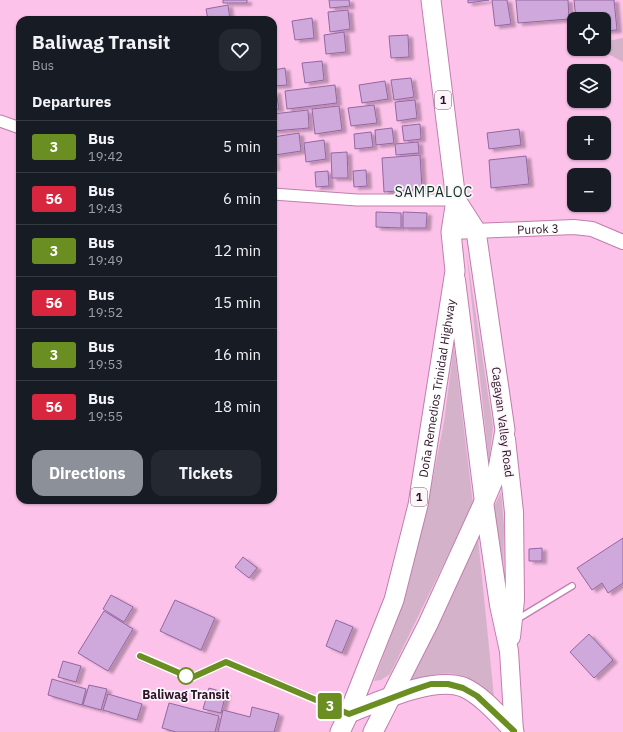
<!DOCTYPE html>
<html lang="en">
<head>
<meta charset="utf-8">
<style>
  :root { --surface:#171b24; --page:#242831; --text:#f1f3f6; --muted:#9ea1a6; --line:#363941; --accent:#8c9099 }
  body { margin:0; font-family:"IBM Plex Sans",sans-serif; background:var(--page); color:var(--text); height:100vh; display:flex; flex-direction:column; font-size:15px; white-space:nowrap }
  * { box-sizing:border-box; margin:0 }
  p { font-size:13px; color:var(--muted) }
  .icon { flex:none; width:22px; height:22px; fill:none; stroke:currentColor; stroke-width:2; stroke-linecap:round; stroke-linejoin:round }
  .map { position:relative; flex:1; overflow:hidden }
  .sheet { position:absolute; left:16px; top:16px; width:261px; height:488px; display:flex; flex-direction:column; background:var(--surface); border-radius:12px; box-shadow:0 1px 3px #0004 }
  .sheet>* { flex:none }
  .badge { padding:0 8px; border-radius:3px; font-size:14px; line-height:26px }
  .fabs { position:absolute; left:567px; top:12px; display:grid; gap:8px }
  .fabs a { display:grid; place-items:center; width:44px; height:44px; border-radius:8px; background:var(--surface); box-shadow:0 1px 3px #0004; font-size:20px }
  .map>.badge { position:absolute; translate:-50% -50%; box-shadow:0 0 0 2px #fff }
  h2 { padding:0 16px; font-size:15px; line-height:36px }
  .round { display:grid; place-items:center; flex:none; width:42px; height:42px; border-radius:12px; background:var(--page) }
  .head { display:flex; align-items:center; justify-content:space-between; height:68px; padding:0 16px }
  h1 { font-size:19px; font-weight:700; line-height:30px }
  .primary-button { display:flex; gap:8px; margin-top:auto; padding:8px 16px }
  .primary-button a { flex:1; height:46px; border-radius:12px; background:var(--accent); color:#fff; font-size:16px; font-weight:700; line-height:46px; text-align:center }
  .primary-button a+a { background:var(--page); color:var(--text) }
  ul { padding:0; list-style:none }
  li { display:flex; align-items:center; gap:12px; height:52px; padding:0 16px; border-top:1px solid var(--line) }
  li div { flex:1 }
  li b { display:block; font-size:15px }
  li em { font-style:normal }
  li .badge { min-width:44px; font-weight:700; text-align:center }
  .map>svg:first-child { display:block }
  .green { fill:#d4b2ca }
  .building { fill:#cfa9dc; stroke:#9466a3; filter:url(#shadow) }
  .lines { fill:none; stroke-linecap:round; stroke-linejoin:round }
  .service-casing { stroke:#c17eae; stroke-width:8 }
  .minor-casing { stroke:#c17eae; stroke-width:13 }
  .tertiary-casing { stroke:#c17eae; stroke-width:16 }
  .primary-casing { stroke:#c17eae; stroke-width:20 }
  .trunk-casing { stroke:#c17eae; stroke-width:21 }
  .service { stroke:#fff; stroke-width:5.5 }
  .minor { stroke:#fff; stroke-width:11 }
  .tertiary { stroke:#fff; stroke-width:14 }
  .primary { stroke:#fff; stroke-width:18 }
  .trunk { stroke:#fff; stroke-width:19 }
  .line-casing { stroke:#fff; stroke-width:9 }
  .line { stroke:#6b8e23; stroke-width:6 }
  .stop-dot { fill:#fff; stroke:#6b8e23; stroke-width:2 }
  .labels { text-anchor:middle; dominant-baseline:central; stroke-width:3.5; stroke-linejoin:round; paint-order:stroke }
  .shield { fill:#fcf5fa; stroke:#6b5766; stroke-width:1 }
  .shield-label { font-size:11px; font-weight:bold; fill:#2d1327 }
  .street-label { font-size:12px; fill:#2d1327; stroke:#fcf5fa }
  .stop-label { font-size:12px; font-weight:bold; fill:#2d1327; stroke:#fcf5fa }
  .quarter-label { font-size:14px; letter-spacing:1px; fill:#08331f; stroke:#fcf5fa }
</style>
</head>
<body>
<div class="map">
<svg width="623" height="732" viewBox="0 0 623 732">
  <defs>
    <filter id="shadow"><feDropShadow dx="4.5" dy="2.5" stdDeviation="1" flood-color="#0004"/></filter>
  </defs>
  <rect width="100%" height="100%" fill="#fcc2ea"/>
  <path class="green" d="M623,38V62L599,49H604V42Z
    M466,249L493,427L489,463Z
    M454,346L473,504L390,674L381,680L374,681L406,595L428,503L444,422Z
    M501,492L504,525L503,593L493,509Z
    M478,538L494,697C486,691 477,684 469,679C450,668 427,676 408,682Z"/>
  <path class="building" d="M223,0H247V3H223Z
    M329,0H349L350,6L330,8Z
    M468,0H489L468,3Z
    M492,0H507L511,24L495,26Z
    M516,0H568L569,19L518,23Z
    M574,0H614L617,30L604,31V19H576Z
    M228,5L230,20H208L206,9Z
    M348,10L350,29L330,32L328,12Z
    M312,18L314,38L295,40L292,21Z
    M344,32L346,52L326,54L324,35Z
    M408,35L409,57L391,58L389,36Z
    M322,61L324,80L305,83L302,63Z
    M285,68L287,85L273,86V70Z
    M411,78L414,97L394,100L391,80Z
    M385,81L388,99L362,103L359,85Z
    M335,85L337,103L287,109L285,91Z
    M273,91H276L279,109L273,110Z
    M415,100L417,118L397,121L395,102Z
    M374,105L377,123L351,126L348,108Z
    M339,106L342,130L315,134L312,109Z
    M308,110L309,128L273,131V114Z
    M420,124L421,139L404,141L402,126Z
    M392,128L394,143L376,145L375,130Z
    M519,129L521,145L489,149L487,133Z
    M371,132L373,147L355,149L354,134Z
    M299,133L301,151L275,155L273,137Z
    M324,140L326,159L306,162L304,143Z
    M418,142L419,153L396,155L395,144Z
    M273,146L275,168H273Z
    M347,152L348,178H332L331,153Z
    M420,155L422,189L384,192L382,158Z
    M526,156L529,184L491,188L489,160Z
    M366,170L367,186L354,187L353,171Z
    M328,171L329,186L316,187L315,172Z
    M376,212L401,213V228L376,227Z
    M403,212L427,213L426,228H403Z
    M623,538V583L608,593L602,583L592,590L577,568Z
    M542,548V561H529V549Z
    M243,557L257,568L249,578L235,567Z
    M111,595L133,607L124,622L103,609Z
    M175,600L215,618L201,650L160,631Z
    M104,611L133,629L108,671L78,653Z
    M336,620L353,627L342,653L326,646Z
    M589,634L613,660L594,678L570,652Z
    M63,661L81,666L76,682L58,677Z
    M52,679L86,689L82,705L48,695Z
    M89,685L107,689L101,710L83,705Z
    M209,688L226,693L221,713L203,709Z
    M108,694L142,704L137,720L103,710Z
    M169,703L219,716L215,732H176L162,728Z
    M252,707L279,714L274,732H218L223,710L250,717Z"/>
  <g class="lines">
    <defs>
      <path id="service" d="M516,620L572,586
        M140,657L191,678L226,662L346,712"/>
      <path id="minor" d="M0,121L20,128
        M273,194L357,200H456"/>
      <g id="tertiary">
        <path id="s1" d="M451,232L574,227L592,229L623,242"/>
      </g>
      <path id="primary" d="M456,280L484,502L499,605L509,651L514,732
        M506,439L514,512L515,600L511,637"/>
      <g id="trunk">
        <path d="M349,713C378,702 433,676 463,687C482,695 500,717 514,731"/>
        <path id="s2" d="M340,732L349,713L394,600L418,505L455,271L451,232L456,200L431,0"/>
        <path d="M373,732L428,624L484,502L498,469L505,430L476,231L456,200"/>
      </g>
    </defs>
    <use href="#service" class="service-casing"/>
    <use href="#minor" class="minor-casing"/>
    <use href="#tertiary" class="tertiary-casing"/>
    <use href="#primary" class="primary-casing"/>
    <use href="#trunk" class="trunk-casing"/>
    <use href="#service" class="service"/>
    <use href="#minor" class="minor"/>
    <use href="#tertiary" class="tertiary"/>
    <use href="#primary" class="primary"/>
    <use href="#trunk" class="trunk"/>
  </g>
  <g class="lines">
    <defs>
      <path id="line" d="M140,656L191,678L226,662L349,714L413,690L431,684H448L463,688L477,696L514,731"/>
    </defs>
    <use href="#line" class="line-casing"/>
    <use href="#line" class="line"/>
  </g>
  <circle class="stop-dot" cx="186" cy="676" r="8"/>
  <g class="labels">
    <g class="shield">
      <rect x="435" y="91" width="16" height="18" rx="3"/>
      <rect x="411" y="488" width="16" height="18" rx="3"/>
    </g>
    <g class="shield-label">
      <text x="443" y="100">1</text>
      <text x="419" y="497">1</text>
    </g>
    <g class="street-label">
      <text stroke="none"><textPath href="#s1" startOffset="87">Purok 3</textPath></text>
      <text stroke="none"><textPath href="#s2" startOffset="359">Doña Remedios Trinidad Highway</textPath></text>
      <text transform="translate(503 422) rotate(83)">Cagayan Valley Road</text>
    </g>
    <g class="stop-label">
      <text x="186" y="694">Baliwag Transit</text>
    </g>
    <g class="quarter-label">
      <text x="434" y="192">SAMPALOC</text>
    </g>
  </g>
</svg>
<div class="fabs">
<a><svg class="icon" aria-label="locate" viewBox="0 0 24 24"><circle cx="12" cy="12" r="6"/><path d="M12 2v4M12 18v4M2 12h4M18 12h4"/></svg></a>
<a><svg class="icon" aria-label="layers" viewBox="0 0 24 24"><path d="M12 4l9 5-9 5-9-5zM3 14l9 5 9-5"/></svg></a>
<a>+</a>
<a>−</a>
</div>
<b class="badge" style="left:330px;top:706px;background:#6b8e23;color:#fff">3</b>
<section class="sheet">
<div class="head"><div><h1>Baliwag Transit</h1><p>Bus</p></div><a class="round"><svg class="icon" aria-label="heart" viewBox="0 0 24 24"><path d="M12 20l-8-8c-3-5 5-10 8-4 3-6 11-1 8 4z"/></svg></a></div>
<h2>Departures</h2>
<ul>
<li><span class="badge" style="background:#6b8e23;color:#fff">3</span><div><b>Bus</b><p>19:42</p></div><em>5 min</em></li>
<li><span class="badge" style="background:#d7263d;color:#fff">56</span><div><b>Bus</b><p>19:43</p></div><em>6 min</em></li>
<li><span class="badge" style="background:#6b8e23;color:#fff">3</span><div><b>Bus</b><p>19:49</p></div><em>12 min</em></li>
<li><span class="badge" style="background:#d7263d;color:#fff">56</span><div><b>Bus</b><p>19:52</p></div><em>15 min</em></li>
<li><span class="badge" style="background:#6b8e23;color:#fff">3</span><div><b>Bus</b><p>19:53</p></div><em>16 min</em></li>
<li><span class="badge" style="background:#d7263d;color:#fff">56</span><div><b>Bus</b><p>19:55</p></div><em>18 min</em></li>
</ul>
<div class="primary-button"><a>Directions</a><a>Tickets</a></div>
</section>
</div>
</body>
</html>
